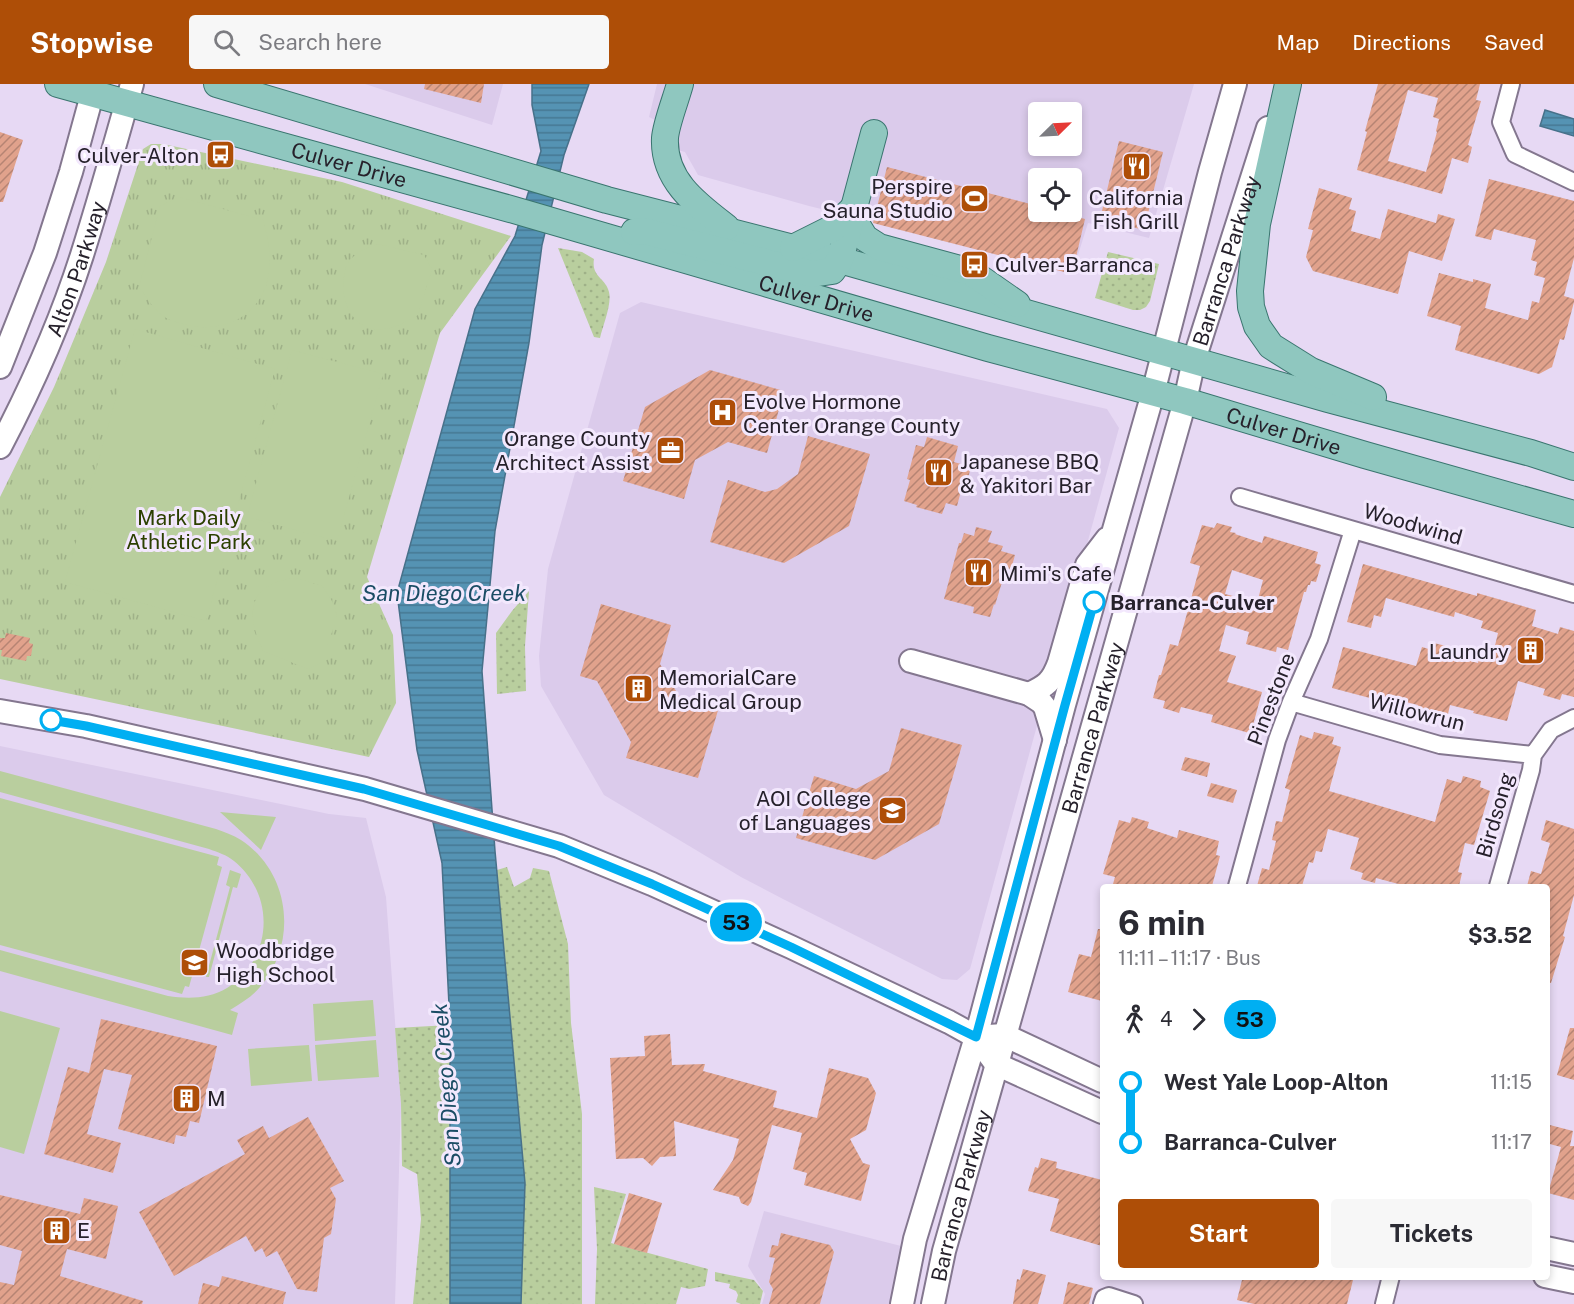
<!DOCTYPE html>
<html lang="en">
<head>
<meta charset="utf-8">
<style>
  :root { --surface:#fff; --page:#f7f7f7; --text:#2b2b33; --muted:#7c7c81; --accent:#ae4e07 }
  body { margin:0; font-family:"Public Sans",sans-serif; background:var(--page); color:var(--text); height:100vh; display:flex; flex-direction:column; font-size:22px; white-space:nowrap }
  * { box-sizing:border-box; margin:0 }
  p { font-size:20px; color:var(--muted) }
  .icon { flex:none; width:33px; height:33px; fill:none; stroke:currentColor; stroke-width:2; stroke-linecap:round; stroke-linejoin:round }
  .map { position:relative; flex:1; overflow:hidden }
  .sheet { position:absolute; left:1100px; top:800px; width:450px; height:396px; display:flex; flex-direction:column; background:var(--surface); border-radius:6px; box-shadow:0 3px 9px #0003 }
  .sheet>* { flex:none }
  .badge { padding:0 12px; border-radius:20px; font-size:21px; line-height:39px }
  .needle { width:39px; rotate:66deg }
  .tools { position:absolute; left:1028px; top:18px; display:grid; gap:12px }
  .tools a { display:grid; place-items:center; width:54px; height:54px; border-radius:6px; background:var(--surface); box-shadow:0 3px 9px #0003; font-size:30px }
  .map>.badge { position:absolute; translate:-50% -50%; box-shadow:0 0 0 3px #fff }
  .legs { display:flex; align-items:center; gap:9px; height:66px; padding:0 18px; font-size:20px }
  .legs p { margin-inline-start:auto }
  .head { display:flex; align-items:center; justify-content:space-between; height:102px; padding:0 18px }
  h1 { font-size:33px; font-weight:700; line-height:45px }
  .action { display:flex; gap:12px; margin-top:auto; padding:12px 18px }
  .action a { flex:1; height:69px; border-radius:6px; background:var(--accent); color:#fff; font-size:24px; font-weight:700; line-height:69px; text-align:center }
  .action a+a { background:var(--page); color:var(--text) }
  ul { padding:0 18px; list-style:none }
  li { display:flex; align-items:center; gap:21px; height:60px; font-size:22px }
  li i { display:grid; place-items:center; width:9px; height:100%; margin:0 8px; background:currentColor }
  li i::after { content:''; width:15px; height:15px; margin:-8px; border:4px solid; border-radius:50%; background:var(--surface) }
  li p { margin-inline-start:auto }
  li:first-child i { background:linear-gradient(#0000 50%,currentColor 0) }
  li:last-child i { background:linear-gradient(currentColor 50%,#0000 0) }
  header { display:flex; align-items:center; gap:36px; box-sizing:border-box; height:84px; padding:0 30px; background:var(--accent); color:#fff }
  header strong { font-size:28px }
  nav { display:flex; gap:33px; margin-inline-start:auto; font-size:21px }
  .search { width:420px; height:54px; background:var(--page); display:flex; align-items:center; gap:15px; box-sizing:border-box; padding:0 21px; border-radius:6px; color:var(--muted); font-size:22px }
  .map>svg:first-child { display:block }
  .built { fill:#dbcbeb; fill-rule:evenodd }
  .grass { fill:url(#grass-dots) }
  .park { fill:url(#park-tufts) }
  .garden { fill:#b9ce9e }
  .water { fill:url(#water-rules); stroke:#47718a; stroke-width:1.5 }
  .building { fill:url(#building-hatch); fill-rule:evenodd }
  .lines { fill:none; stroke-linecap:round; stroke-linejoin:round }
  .minor-casing { stroke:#84778f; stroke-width:20 }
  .secondary-casing { stroke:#84778f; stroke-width:26 }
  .primary-casing { stroke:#3a756f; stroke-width:28 }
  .minor { stroke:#fff; stroke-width:16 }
  .secondary { stroke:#fff; stroke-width:22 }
  .primary { stroke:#8fc7bf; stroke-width:26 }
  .line-1-casing { stroke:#fff; stroke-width:14 }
  .line-1 { stroke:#00aff2; stroke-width:9 }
  .stop-1-dot { fill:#fff; stroke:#00aff2; stroke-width:3 }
  .labels { text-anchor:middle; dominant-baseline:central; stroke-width:6; stroke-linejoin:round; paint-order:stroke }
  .poi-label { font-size:21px; fill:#26212b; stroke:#f3e8fd; text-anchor:start }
  .street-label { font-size:21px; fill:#26212b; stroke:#f3e8fd }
  .park-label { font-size:21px; fill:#2c4000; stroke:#f3e8fd }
  .stop-label { font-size:21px; font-weight:bold; fill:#26212b; stroke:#f3e8fd; text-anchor:start }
  .water-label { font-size:22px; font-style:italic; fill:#1b4d65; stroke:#f3e8fd }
</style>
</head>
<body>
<header>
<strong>Stopwise</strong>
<div class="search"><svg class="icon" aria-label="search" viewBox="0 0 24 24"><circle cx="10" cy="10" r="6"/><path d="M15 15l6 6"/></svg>Search here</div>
<nav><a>Map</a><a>Directions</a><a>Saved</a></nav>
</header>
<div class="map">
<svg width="1574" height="1220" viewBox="0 0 1574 1220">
  <defs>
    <pattern id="grass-dots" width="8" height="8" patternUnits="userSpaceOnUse" patternTransform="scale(1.5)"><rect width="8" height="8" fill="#b9ce9e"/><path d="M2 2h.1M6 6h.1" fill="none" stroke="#9fb188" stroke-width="1.8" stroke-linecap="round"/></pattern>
    <pattern id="park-tufts" width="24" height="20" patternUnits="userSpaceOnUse" patternTransform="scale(1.5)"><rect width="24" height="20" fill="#b9ce9e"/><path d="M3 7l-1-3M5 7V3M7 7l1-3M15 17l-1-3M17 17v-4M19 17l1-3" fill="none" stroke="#9fb188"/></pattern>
    <pattern id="water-rules" width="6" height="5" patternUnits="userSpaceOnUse" patternTransform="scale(1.5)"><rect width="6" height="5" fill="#5593b3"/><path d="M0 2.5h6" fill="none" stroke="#467892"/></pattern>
    <pattern id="building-hatch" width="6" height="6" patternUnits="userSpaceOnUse" patternTransform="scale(1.5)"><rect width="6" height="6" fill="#e1a28c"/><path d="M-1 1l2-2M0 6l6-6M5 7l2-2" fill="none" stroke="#b68473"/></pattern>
  </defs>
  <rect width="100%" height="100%" fill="#e7d9f4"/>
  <path class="built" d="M365,0H503L492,41Z
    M657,0H1194L1149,154L1088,139L1072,190L875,138L809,122L698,91L685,68L652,59L657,37L649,33ZM1038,28H1071V62H1038ZM1038,94H1071V128H1038Z
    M641,218L1107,325L1119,344L970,885L957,896L942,895L783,815L741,793L604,711L541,602L539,572L548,485L620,229Z
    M0,662L329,730L366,734L386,813L401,1020L395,1220H0Z
    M764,1127L901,1162L890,1220H762L765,1210L748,1182Z"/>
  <path class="grass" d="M558,164L582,168L594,175C591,193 606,194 609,208C612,220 603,241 600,254L594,253Z
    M1108,168L1159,180L1150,217L1146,223L1140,226H1133L1095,214Z
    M529,507L525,562L526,607L497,610L496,549L512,527Z
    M507,783L514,803L530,794L533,784L549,787L568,860L571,939L582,1030V1220H521L525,1099L497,786Z
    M450,941V1220H413L421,1135L417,1090L402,1082L401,1020L395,944Z
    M594,1103L626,1110L611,1159L708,1185L705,1202L689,1205L681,1203L676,1220H595L597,1165Z
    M715,1188L754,1196L763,1207L760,1220H741L736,1218L738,1211L736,1207L729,1204L730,1200L715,1197Z"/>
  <path class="park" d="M151,60H163L342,98L511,152L440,249L367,493L393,551L396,619L369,673L0,595V413L54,303L106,178L143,65Z"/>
  <path class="garden" d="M179,113L263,136C270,159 274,186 263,209C248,239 214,249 183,240C178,238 171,237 166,234C154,227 147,213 139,203L160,122Z
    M378,160L424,171L432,185L418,231C403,240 386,249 369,244C348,237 341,212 344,193C345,187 346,180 350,176C358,167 368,163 378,160Z
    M135,245L275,285L206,537L65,498Z
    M292,266L383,290L337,457L247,433Z
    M296,494L322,502L331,515L335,524L337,533L322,578L308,585L263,567C245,529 248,499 296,494Z
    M0,687L216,745C224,748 233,751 241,756C291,789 298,859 260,903C252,913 241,919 230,926L238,929L232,951L0,887V866L168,912C188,915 209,915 227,904C273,875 276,811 234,777C227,771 217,768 209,765L0,708Z
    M0,714L219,773L217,781L222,783L189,903L185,902L182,910L0,861Z
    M220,728L276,733L261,766Z
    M230,786L241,790L237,804L233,803L209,893H206L230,803L226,801Z
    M373,916L376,952L315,957L313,920Z
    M0,927L60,944L24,1070L0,1063Z
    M376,956L379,993L318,997L315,961Z
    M309,961L312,997L251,1002L248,965Z"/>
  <path class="water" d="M532,0H589L564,71L542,161L529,259L495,447L482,587L495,767L525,1099L521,1220H450V941L442,779L417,666L397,509L475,225L515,152L541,67L532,21Z
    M1545,26L1574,35V52L1540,42Z"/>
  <path class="building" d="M425,0H484L481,19L424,5Z
    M1378,0H1480L1476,16L1481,17L1468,61L1472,63L1468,79L1452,74L1442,110L1357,86L1367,48L1365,47ZM1408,6L1438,14L1433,33L1439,35L1436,47L1437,48L1426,88L1388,77Z
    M0,48L23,56L3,118H0Z
    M1119,57L1163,68L1144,146L1100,135Z
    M887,83L1038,122V128H1058L1085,135L1072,190L873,139Z
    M1489,95L1574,117V174L1564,212L1574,215V218L1564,256L1560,255L1552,283L1539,290L1455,266L1461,242L1427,232L1439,189L1473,198V195L1491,200L1485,224L1528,236L1532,217L1539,219L1545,194L1534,191L1537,178L1531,176L1536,156L1494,145L1491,156L1475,152Z
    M1319,104L1352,114L1349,125L1356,127L1351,147L1380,155L1388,125L1436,139L1438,130L1455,135L1442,177L1409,167L1398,210L1313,187L1306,173L1313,146L1308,145Z
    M710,286L784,307L767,369L728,358L695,376L684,415L623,397L645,323Z
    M808,352L870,370L849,442L784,479L710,458L728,396L765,408L777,405L798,390Z
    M927,353L958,362L954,378L971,383L964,408L961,407L957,422L946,419L942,430L916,423L917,421L904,417L910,396L907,395L916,361L924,363Z
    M1217,439L1232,443L1230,448L1236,449L1235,450L1262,459L1264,452L1318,468L1315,479L1321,481L1316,498L1311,497L1310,501H1308L1306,508H1304L1288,566L1277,563L1276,568L1246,560L1249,548L1226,541L1219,567L1236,572L1227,598L1262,608L1253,641H1251L1249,649L1211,638L1213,631L1181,623L1179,629L1163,624L1165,617L1153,614L1159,591H1161L1170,560L1178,562L1200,482L1190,479L1202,441L1214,444ZM1232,486L1263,496L1255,527L1231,520L1233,512L1225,510Z
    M976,443L992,447L988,458L1003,462L1001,467L1015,471L1008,496L1003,495L995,521L994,520L990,533L973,529L974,523L944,515L959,459H961L964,449L974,452Z
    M1363,480L1477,512V509L1536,526L1532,542L1558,550L1560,543L1574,547V613L1562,610L1560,616L1543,611L1545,605L1518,597L1507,637L1473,629L1474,627L1450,621L1448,630L1435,626L1433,634L1416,629L1418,621L1386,613L1385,618L1332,604L1343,563L1416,582L1422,563L1432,566L1434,559L1454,564L1452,572L1478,579L1480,571L1492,574L1498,549L1481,544L1483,537L1455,528L1454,533L1386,514L1381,533L1374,531L1371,544L1347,538Z
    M601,520L671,541L660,580L679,612L719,623L698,694L626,674L631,658L597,597L580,592Z
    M6,549L30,554L29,559L33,560L31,572H27L26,577L1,572L2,566H0V554H5Z
    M901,644L962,661L939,740L875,776L796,754L814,692L856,705L889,687Z
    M1314,648L1334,653L1332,660L1341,663L1329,707L1435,738L1447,695L1461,699L1463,692L1481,697L1480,703L1490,707L1474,761L1465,759L1458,788L1462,789L1459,802H1406L1376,794L1375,799L1361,795L1363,789L1350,785L1359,754L1328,745L1322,768L1316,767L1313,779L1309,778L1302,802H1257L1262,784L1269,786L1276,757L1272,756L1276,737L1282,738L1290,706L1285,704L1300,651L1312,655Z
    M1185,673L1210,679L1207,693L1181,686Z
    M1211,699L1237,706L1233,719L1207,712Z
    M1132,733L1149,738L1147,744L1177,754L1179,746L1219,757L1216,771L1220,772L1212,802H1120L1113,800L1115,793L1103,790L1119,736L1130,739Z
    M1546,736L1574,745V811L1563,852L1565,853L1551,899H1546V802H1527L1531,787L1541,790L1550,759L1541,756Z
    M1098,845H1102V917L1068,908L1079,870L1091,873Z
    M101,935L217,962L199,1039L190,1037L186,1053L176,1051L174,1060L118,1045L132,991L104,985L87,1050L121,1059L113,1089L44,1070L68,983L89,989Z
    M1570,944H1574V996L1557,991Z
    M670,950L672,981L705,980L703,987L777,1007L773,1023L817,1034L829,984L868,994L876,1009L866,1046L850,1055L863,1079L870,1081L861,1117L804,1101L807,1089L793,1085L802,1049L772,1041L751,1118L748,1122L741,1119L739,1113L713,1106L733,1076L739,1055L674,1037L676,1072L660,1073L652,1082L643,1074L616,1075L610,974L645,972L644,952Z
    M308,1033L344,1097L330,1104L336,1115L331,1150L324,1154L317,1208L297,1205L277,1167L266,1173L262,1164L255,1168L246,1152L174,1192L139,1128L245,1070L237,1056L263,1042L269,1054Z
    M1546,1040L1573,1047L1570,1062H1574V1116L1548,1109L1561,1063L1546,1059Z
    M1041,1074L1057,1078L1056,1084L1102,1096V1162L1050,1147L1059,1115L1028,1107L1035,1083L1038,1084Z
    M629,1109L662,1119L647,1169L614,1160Z
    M0,1111L80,1130L84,1114L118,1122L106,1175L67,1165L60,1192L143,1217L142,1220H0V1198L14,1201L22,1167L0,1161Z
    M781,1149L830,1161L834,1168L820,1220H769L773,1205L769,1198L775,1174L769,1173L772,1161L778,1162Z
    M1023,1185L1046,1191L1038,1220H1013L1017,1195L1020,1196Z
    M222,1192L286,1208L283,1220H198L203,1199L219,1203Z
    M1243,1192H1354L1347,1220H1254L1237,1216Z
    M1068,1198L1093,1204L1089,1220H1063Z"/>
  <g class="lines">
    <defs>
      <path id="minor" d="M1511,0L1501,38L1515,70L1574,98
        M1240,413L1574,510
        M1291,618L1440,661L1533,671
        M1237,802L1277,656L1291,618L1319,555L1353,446
        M1498,802L1531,686L1533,671L1551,646L1574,634
        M1102,1220L1104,1214L1109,1212L1134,1220
        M1384,1220L1391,1192"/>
      <g id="secondary">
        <path d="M0,283L45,169L71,88L95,0"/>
        <path id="s1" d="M0,363C32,302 61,237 82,171C100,114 116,57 132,0"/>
        <path d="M911,577L1029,610L1041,618L1045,623L1055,656"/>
        <path d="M1029,610C1046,602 1052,598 1059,579L1087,481L1107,455"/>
        <path d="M0,627L86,642L365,705L559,762L652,800L791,863L949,938L976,953L996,980L1102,1028"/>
        <path d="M989,952L1004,951L1102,997"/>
        <path d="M1546,1164L1574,1170"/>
        <path d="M1545,1192L1574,1198"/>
        <path d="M902,1220L915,1155L976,953L1064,621L1153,309L1210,88L1235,0"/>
        <path id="s2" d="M933,1220L944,1167L1185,317L1194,276L1268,44"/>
      </g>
      <g id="primary">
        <path id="s3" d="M58,0L514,126L988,264L1185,317L1365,371L1574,430"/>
        <path d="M217,0L607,116L840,176L1328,315L1531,369L1574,383"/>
        <path d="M680,0C676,15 666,40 665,54C663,96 696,120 726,143"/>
        <path d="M1288,0L1257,140L1250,207L1251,223L1257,242L1271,262L1311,287L1373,313"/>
        <path d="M855,122L857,141L865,154L879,163L971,188L1017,220"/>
        <path d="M634,148L644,147L812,190L832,187L840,176L874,49"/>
        <path d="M793,164L833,144L855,123"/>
      </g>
    </defs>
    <use href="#minor" class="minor-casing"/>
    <use href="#secondary" class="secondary-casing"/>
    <use href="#primary" class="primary-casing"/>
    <use href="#minor" class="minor"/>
    <use href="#secondary" class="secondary"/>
    <use href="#primary" class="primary"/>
  </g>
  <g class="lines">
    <defs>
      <path id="line-1" d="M51,636L86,642L364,705L559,762L652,800L791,863L976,953L1065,621L1094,518"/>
    </defs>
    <use href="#line-1" class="line-1-casing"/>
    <use href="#line-1" class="line-1"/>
  </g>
  <defs>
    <symbol id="bus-square" viewBox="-11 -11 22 22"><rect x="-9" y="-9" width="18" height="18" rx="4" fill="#ae4e07" stroke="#f3e8fd"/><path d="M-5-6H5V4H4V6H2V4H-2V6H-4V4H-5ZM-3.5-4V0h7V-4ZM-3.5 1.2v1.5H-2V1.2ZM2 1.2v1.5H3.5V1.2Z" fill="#fff"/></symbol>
    <symbol id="restaurant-square" viewBox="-11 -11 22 22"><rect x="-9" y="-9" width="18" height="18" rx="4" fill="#ae4e07" stroke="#f3e8fd"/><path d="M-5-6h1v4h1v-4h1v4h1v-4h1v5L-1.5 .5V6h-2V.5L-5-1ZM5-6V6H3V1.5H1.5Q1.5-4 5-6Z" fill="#fff"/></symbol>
    <symbol id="stadium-square" viewBox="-11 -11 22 22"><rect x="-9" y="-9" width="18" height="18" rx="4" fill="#ae4e07" stroke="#f3e8fd"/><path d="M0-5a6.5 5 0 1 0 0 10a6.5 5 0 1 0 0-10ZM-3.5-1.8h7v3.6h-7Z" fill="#fff"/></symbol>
    <symbol id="hospital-square" viewBox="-11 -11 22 22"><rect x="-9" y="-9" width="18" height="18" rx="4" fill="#ae4e07" stroke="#f3e8fd"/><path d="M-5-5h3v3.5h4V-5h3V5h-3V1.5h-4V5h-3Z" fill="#fff"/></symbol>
    <symbol id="office-square" viewBox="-11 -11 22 22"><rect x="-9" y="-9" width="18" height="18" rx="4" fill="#ae4e07" stroke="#f3e8fd"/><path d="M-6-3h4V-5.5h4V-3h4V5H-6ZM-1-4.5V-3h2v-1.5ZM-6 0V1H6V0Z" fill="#fff"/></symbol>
    <symbol id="building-square" viewBox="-11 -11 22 22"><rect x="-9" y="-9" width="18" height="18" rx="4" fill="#ae4e07" stroke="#f3e8fd"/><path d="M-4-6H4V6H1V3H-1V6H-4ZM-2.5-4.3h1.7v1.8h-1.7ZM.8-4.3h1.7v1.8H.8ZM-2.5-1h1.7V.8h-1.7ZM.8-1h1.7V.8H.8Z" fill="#fff"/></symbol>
    <symbol id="university-square" viewBox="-11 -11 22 22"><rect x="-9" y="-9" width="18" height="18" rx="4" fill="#ae4e07" stroke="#f3e8fd"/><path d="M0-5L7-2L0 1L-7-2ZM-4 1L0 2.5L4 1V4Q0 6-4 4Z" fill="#fff"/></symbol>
    <symbol id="school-square" viewBox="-11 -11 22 22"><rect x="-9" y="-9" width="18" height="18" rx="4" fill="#ae4e07" stroke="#f3e8fd"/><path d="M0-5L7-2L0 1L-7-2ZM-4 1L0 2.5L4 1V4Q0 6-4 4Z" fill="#fff"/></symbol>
  </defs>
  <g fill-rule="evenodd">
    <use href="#bus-square" x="204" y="54" width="33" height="33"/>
    <use href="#restaurant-square" x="1120" y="66" width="33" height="33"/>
    <use href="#stadium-square" x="958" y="98" width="33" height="33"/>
    <use href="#bus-square" x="958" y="164" width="33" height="33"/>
    <use href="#hospital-square" x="706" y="312" width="33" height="33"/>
    <use href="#office-square" x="654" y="350" width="33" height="33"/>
    <use href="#restaurant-square" x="922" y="372" width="33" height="33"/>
    <use href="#restaurant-square" x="962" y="472" width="33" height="33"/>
    <use href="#building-square" x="1514" y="550" width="33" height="33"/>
    <use href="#building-square" x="622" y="588" width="33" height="33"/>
    <use href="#university-square" x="876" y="710" width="33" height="33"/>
    <use href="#school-square" x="178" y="862" width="33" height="33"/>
    <use href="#building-square" x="170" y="998" width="33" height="33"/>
    <use href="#building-square" x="40" y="1130" width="33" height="33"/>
  </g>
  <g class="stop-1-dot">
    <circle cx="1094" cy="518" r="10"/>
    <circle cx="51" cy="636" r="10"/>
  </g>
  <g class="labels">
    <g class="poi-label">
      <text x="199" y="71" text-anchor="end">Culver-Alton</text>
      <text x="953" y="102" text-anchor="end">Perspire<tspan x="953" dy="24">Sauna Studio</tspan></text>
      <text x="1136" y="113" text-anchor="middle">California<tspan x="1136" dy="24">Fish Grill</tspan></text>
      <text x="995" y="180">Culver-Barranca</text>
      <text x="743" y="317">Evolve Hormone<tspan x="743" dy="24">Center Orange County</tspan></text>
      <text x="650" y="354" text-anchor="end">Orange County<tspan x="650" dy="24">Architect Assist</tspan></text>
      <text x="960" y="377">Japanese BBQ<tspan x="960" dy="24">&amp; Yakitori Bar</tspan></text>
      <text x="1000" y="489">Mimi's Cafe</text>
      <text x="1509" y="567" text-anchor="end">Laundry</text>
      <text x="659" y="593">MemorialCare<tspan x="659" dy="24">Medical Group</tspan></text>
      <text x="871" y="714" text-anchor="end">AOI College<tspan x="871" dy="24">of Languages</tspan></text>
      <text x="216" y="866">Woodbridge<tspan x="216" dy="24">High School</tspan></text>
      <text x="207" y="1014">M</text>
      <text x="77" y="1146">E</text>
    </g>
    <g class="street-label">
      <text stroke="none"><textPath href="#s3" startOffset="302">Culver Drive</textPath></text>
      <text stroke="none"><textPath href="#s2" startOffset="1084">Barranca Parkway</textPath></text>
      <text stroke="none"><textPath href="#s1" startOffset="194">Alton Parkway</textPath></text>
      <text stroke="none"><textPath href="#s3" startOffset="788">Culver Drive</textPath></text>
      <text stroke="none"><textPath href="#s3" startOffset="1274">Culver Drive</textPath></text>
      <text transform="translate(1413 440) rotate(16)">Woodwind</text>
      <text transform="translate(1271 615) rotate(-69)">Pinestone</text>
      <text transform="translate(1417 628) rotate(14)">Willowrun</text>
      <text stroke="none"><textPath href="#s2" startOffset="598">Barranca Parkway</textPath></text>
      <text transform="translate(1495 731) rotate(-74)">Birdsong</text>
      <text stroke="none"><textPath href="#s2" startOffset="112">Barranca Parkway</textPath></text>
    </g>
    <g class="park-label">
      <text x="189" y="433">Mark Daily<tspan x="189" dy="24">Athletic Park</tspan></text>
    </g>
    <g class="stop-label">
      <text x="1110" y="518">Barranca-Culver</text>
    </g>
    <g class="water-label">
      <text x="444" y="509">San Diego Creek</text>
      <text transform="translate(446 1001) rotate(-95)">San Diego Creek</text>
    </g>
  </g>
</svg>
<div class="tools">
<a><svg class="needle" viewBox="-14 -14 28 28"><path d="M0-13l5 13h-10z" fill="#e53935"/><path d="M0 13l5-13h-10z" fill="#7c7c81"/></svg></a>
<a><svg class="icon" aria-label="locate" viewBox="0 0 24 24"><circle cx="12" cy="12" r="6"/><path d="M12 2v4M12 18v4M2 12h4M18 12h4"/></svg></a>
</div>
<b class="badge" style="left:736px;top:838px;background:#00aff2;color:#111">53</b>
<section class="sheet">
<div class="head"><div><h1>6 min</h1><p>11:11 – 11:17 · Bus</p></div><b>$3.52</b></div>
<div class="legs"><svg class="icon" aria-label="walk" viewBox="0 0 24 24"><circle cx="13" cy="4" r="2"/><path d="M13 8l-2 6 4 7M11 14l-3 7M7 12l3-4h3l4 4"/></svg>4<svg class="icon" aria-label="forward" viewBox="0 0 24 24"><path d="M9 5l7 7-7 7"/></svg><b class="badge" style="background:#00aff2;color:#111">53</b></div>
<ul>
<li><i style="color:#00aff2"></i><b>West Yale Loop-Alton</b><p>11:15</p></li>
<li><i style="color:#00aff2"></i><b>Barranca-Culver</b><p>11:17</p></li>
</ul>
<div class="action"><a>Start</a><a>Tickets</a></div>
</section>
</div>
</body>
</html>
